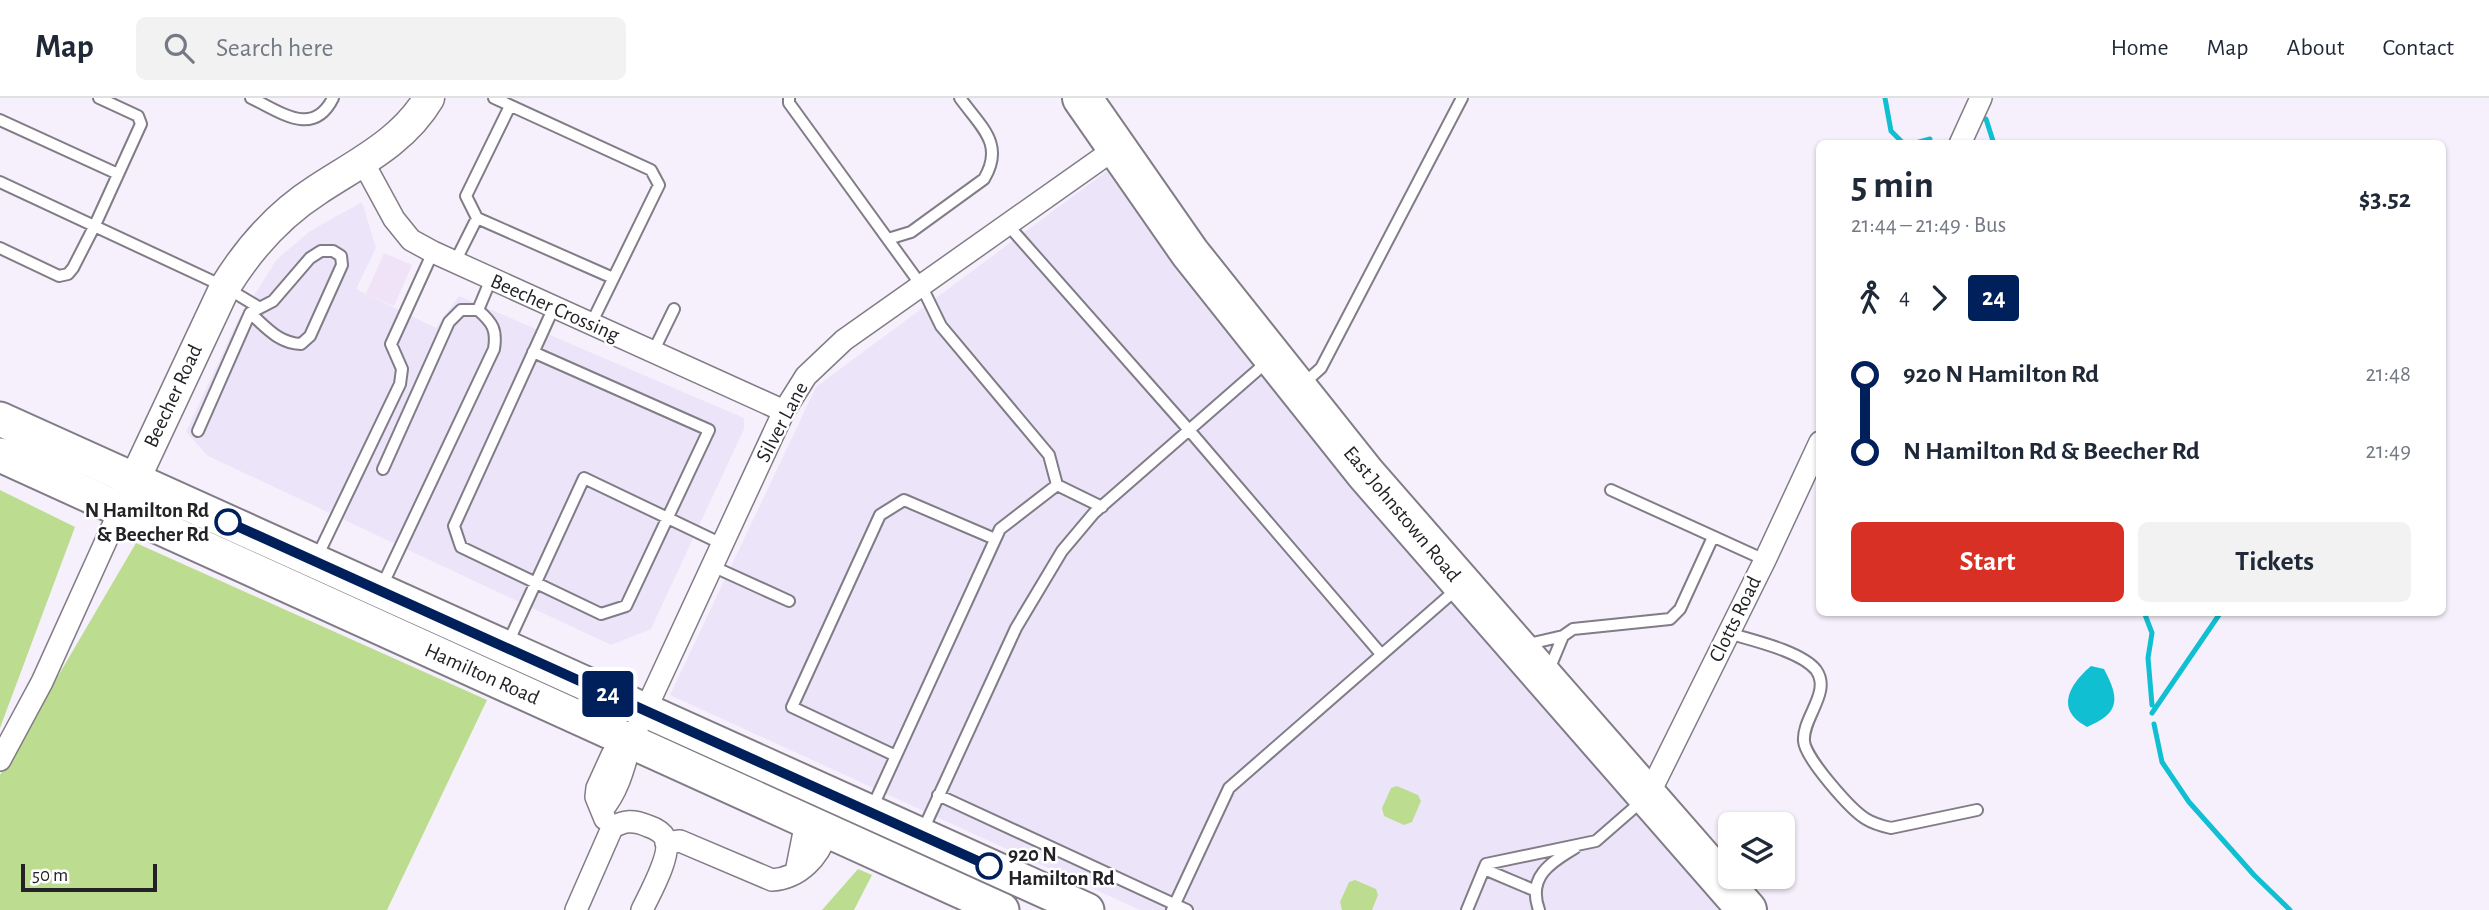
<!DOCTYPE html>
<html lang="en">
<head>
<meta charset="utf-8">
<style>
  :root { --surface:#fff; --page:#f2f2f3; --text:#1f2937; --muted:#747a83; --line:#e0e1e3; --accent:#d93025 }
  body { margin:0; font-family:"Alegreya Sans",sans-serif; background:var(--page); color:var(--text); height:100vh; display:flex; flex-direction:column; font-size:26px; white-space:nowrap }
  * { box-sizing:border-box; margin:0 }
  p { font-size:23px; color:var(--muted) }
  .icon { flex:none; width:38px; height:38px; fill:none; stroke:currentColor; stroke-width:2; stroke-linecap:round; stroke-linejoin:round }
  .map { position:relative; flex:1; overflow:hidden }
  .sheet { position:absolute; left:1816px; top:42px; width:630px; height:476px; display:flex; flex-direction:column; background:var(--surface); border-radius:10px; box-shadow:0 2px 5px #0004 }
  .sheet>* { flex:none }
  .badge { padding:0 14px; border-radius:5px; font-size:24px; line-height:46px }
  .fabs { position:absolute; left:1718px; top:714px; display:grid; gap:14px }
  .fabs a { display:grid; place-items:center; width:77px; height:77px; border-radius:10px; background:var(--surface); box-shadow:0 2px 5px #0004; font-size:35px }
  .scale { position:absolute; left:21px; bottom:18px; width:136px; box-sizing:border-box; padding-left:7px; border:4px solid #242226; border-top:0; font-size:19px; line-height:24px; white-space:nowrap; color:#242226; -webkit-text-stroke:5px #fff; paint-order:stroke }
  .map>.badge { position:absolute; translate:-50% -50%; box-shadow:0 0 0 4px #fff }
  .legs { display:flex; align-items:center; gap:10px; height:77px; padding:0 35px; font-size:23px }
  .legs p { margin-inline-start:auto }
  .overview { display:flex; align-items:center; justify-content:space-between; height:119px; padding:0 35px }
  h1 { font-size:38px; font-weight:700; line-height:52px }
  .primary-button { display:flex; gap:14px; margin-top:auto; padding:14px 35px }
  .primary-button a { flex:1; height:80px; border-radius:10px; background:var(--accent); color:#fff; font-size:28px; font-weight:700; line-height:80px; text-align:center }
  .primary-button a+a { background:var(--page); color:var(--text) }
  ul { padding:0 35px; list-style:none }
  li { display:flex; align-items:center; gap:24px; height:77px; font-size:26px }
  li i { display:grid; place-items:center; width:10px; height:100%; margin:0 9px; background:currentColor }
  li i::after { content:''; width:18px; height:18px; margin:-9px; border:5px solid; border-radius:50%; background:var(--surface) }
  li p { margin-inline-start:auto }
  li:first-child i { background:linear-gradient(#0000 50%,currentColor 0) }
  li:last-child i { background:linear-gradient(currentColor 50%,#0000 0) }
  header { display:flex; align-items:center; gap:42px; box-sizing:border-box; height:98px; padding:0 35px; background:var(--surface); border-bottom:2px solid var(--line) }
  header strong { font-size:33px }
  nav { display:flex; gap:38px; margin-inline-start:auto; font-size:24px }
  .search { width:490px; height:63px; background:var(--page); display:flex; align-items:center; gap:18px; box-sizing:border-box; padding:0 24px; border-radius:10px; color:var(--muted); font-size:26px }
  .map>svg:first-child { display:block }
  .commercial { fill:#ece5fa }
  .industrial { fill:#f1e3f7 }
  .green { fill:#bcdd8f }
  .water { fill:#11bfd2 }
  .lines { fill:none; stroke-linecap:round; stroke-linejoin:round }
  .stream { stroke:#11bfd2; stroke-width:5 }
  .lane-casing { stroke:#817c86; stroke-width:14 }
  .street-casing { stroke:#817c86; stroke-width:24 }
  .secondary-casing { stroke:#817c86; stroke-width:33 }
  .primary-casing { stroke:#817c86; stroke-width:37 }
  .highway-casing { stroke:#817c86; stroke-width:42 }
  .lane { stroke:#fff; stroke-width:10 }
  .street { stroke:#fff; stroke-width:21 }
  .secondary { stroke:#fff; stroke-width:30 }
  .primary { stroke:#fff; stroke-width:33 }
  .highway { stroke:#fff; stroke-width:38 }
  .line-1-casing { stroke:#fff; stroke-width:16 }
  .line-1 { stroke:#00205b; stroke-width:10 }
  .stop-1-dot { fill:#fff; stroke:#00205b; stroke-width:3.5 }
  .labels { text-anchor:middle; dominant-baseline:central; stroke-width:5; stroke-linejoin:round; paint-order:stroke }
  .street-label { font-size:21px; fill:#242226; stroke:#fff }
  .stop-label { font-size:21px; font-weight:bold; fill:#242226; stroke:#fff; text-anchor:end }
</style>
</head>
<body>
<header>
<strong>Map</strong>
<div class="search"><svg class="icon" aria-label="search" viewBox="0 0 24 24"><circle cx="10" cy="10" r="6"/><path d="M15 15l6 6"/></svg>Search here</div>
<nav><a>Home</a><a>Map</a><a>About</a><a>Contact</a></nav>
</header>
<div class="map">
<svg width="2489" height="812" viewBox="0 0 2489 812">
  <rect width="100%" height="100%" fill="#f6f0fc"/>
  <path class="commercial" d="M1107,73L1727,812H1140L670,597L816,289Z
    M362,104L376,150L356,191L436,230L459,198L744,320V331L651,531L611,547L208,358L186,334L237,224L277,161L310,133Z"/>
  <path class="industrial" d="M384,155L412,167L394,208L366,196Z"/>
  <path class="green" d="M0,392L75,429L0,630Z
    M136,445L487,602L387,812H0V677Z
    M1397,688L1418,697L1421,703L1412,724L1404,727L1384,718L1382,710L1391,690Z
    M858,771L872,777L854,812H822Z
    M1355,782L1376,791L1378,797L1372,812H1342L1340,804L1349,784Z"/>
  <path class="water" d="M2091,568L2104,571C2120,601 2120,615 2087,629C2082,626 2076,622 2073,618C2059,600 2078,579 2091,568Z"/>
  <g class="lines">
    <path class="stream" d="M1885,0L1891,33L1904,46
      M1986,21L1994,46
      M1912,46L1930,41
      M2144,514L2152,535L2148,560L2152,607
      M2152,615L2221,514
      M2154,626L2162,664L2189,704L2254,777L2290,812"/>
    <defs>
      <path id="lane" d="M251,0C281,14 313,40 333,0
        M494,0L651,72L659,87L591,226
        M789,0V5L921,187L941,228L1049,357L1057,387L1102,409
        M510,8L466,98L477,120L613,180
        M0,22L118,76
        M0,84L225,189L260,210
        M1007,126L1189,332L1381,556
        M888,141L911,134L984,81C1005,46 981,29 960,0
        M0,150L59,178L68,176L73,170L95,127L141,26L138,18L99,0
        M455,164L477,120
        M533,254L709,332L626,508L601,516L461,449L454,428L554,209
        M653,254L674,211
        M1303,286L1321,270L1462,0
        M198,333L250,215L273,203L310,160L321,153H333L341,158L342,167L310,238L301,246C278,245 266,229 250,215
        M383,371L449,224L461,212H478
        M1611,392L1765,462
        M316,461L400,286L402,271L391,246L433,154
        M712,468L789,503
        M381,490L494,251C497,232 493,225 478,212L491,181
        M1728,535C1751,542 1801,553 1816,572C1832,594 1802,620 1804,643C1805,660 1851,712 1866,721C1874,726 1882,728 1891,730L1977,712
        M507,547L584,380L722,446
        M1525,547L1563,538L1573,531L1670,521L1680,511L1713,439
        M1548,574L1563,538
        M896,658L792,609L880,417L904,402L995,441
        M938,697L1187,812
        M872,710L1000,431L1057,387
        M923,732L1016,530L1062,453L1094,415L1268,263
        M1484,771L1536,793
        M1172,812L1229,690L1458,490
        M1467,812L1486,766L1596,743L1643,702
        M1539,812C1527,779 1550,765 1575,750"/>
      <path id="street" d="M1960,46L1981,0
        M363,64L394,121L411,142L433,154L784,313
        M0,662L42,584L120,412
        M1648,698L1765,462L1820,344
        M602,712C619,692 624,668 631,644C635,633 641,623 645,613L784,313L806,278L844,242L1116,50
        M605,721L596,699L597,690L612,657L631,644
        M666,745L680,743L772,782C800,780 819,759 827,734
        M796,774L806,724
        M576,812L612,730C624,722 634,722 648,728C654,730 662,734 665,740C673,755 649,797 642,812"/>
      <path id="secondary" d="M125,402L225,189C249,150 278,117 317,92C358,65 403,44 429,0"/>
      <path id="primary" d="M0,321L1087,812
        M0,357L1002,812"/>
      <path id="highway" d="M1082,0L1190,155L1366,376L1747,812"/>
    </defs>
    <use href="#lane" class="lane-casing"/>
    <use href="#street" class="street-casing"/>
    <use href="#secondary" class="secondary-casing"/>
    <use href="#primary" class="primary-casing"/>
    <use href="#highway" class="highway-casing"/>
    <use href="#lane" class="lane"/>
    <use href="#street" class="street"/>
    <use href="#secondary" class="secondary"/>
    <use href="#primary" class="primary"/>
    <use href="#highway" class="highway"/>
  </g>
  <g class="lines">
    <defs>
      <path id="line-1" d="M228,424L989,768"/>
    </defs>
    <use href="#line-1" class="line-1-casing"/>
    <use href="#line-1" class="line-1"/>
  </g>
  <g class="stop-1-dot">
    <circle cx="228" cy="424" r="12"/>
    <circle cx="989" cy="768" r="12"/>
  </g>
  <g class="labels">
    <g class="street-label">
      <text transform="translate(555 210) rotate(24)">Beecher Crossing</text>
      <text transform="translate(173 298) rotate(-65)">Beecher Road</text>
      <text transform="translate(782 324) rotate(-62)">Silver Lane</text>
      <text transform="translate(1402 416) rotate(50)">East Johnstown Road</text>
      <text transform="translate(1735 521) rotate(-64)">Clotts Road</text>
      <text transform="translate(482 576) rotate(24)">Hamilton Road</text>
    </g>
    <g class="stop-label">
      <text x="209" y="412">N Hamilton Rd<tspan x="209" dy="24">&amp; Beecher Rd</tspan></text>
      <text x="1008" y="756" text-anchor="start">920 N<tspan x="1008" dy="24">Hamilton Rd</tspan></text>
    </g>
  </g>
</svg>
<div class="fabs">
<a><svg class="icon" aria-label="layers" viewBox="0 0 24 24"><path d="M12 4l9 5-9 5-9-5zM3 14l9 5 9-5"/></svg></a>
</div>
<div class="scale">50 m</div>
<b class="badge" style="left:608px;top:596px;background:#00205b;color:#fff">24</b>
<section class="sheet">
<div class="overview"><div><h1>5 min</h1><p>21:44 – 21:49 · Bus</p></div><b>$3.52</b></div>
<div class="legs"><svg class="icon" aria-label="walk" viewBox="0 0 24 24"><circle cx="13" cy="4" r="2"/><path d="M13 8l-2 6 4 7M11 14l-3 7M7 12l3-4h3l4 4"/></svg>4<svg class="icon" aria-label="forward" viewBox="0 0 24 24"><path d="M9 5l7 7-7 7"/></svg><b class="badge" style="background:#00205b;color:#fff">24</b></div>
<ul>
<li><i style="color:#00205b"></i><b>920 N Hamilton Rd</b><p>21:48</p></li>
<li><i style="color:#00205b"></i><b>N Hamilton Rd &amp; Beecher Rd</b><p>21:49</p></li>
</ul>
<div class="primary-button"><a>Start</a><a>Tickets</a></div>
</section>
</div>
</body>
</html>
